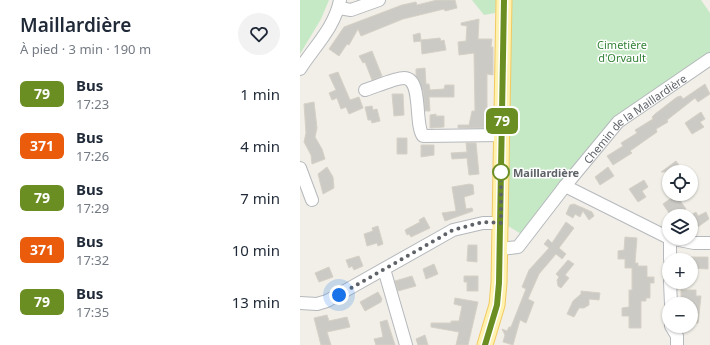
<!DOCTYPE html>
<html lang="fr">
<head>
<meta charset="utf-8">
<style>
  :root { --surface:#fff; --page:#f2f2f3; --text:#1f2937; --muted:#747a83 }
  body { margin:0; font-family:"Noto Sans",sans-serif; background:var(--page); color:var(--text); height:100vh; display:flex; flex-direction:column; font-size:15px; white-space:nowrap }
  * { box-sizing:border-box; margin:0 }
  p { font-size:13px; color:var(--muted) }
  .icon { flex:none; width:22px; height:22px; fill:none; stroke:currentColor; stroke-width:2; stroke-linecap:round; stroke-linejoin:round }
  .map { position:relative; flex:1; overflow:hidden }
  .panel { display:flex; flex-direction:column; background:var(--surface); width:300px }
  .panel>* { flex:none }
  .badge { padding:0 8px; border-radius:6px; font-size:14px; line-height:26px }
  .buttons { position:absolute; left:362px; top:165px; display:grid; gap:8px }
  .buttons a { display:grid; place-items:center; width:36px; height:36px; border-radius:50%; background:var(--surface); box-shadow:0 1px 3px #0004; font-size:20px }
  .you { position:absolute; width:20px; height:20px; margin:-10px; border:3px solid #fff; border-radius:50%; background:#1a73e8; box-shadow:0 0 0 6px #1a73e833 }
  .map>.badge { position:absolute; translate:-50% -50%; box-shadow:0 0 0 2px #fff }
  .round { display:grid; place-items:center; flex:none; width:42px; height:42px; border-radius:21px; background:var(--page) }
  .summary { display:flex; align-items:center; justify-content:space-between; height:68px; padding:0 20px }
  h1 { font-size:19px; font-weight:600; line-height:30px }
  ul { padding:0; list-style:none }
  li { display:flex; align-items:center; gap:12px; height:52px; padding:0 20px }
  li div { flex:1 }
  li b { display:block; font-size:15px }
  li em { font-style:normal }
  li .badge { min-width:44px; font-weight:700; text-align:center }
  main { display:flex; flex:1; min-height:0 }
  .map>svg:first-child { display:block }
  .green { fill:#c5e8c5 }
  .building { fill:#cccac5; stroke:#d6d1c6 }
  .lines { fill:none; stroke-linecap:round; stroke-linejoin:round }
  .minor-casing { stroke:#b5b8bc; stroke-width:14 }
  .major-casing { stroke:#f2c960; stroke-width:17 }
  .minor { stroke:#fff; stroke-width:12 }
  .major { stroke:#fff2af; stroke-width:15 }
  .line-casing { stroke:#fff; stroke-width:9 }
  .line { stroke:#6b8e23; stroke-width:6 }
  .walk { stroke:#5f6368; stroke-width:4; stroke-dasharray:0 7.2 }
  .stop-dot { fill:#fff; stroke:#6b8e23; stroke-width:2 }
  .labels { text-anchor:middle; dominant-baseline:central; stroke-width:3; stroke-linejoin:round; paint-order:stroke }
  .park-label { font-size:11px; fill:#348238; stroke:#fff }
  .street-label { font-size:11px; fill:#5f6368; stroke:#fff }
  .stop-label { font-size:11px; font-weight:bold; fill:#5f6368; stroke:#fff; text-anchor:start }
</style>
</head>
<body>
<main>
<section class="panel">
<div class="summary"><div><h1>Maillardière</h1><p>À pied · 3 min · 190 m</p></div><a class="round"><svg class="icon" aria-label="heart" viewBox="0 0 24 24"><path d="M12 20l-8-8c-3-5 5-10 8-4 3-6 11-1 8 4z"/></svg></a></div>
<ul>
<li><span class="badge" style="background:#6b8e23;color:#fff">79</span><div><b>Bus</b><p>17:23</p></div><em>1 min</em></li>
<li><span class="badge" style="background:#ea5b0c;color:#fff">371</span><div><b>Bus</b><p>17:26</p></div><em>4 min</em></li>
<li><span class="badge" style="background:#6b8e23;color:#fff">79</span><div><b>Bus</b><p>17:29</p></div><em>7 min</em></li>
<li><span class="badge" style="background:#ea5b0c;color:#fff">371</span><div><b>Bus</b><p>17:32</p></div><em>10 min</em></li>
<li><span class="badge" style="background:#6b8e23;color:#fff">79</span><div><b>Bus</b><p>17:35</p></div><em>13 min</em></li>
</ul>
</section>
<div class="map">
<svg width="410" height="345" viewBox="0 0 410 345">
  <rect width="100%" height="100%" fill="#f1efe8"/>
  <path class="green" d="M0,0H29L21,19L0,54Z
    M172,0H196L195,13L184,15Z
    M210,0H401L410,13V53C382,71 353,89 327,109C288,139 252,196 223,235L208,226L211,59Z"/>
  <path class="building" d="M137,0H155L157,8L145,11L144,9L103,19L61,36L58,29L49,45L47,44L39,56L29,49L44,27L102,5L116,2L117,5Z
    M179,19L178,39H192L191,47H193V75L187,74V128H158V125H169L172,111H175L174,53L159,55L158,42L166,41L167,26L161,25V23Z
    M120,33L121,40L140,38L141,41L144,40L146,50L122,54L121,41L114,42L113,35Z
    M72,51L82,76L72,80L65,62L63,63L59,56Z
    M125,68L126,84H129L130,90L144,89L145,85H154V97H129L130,111H125L123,91L116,76V69Z
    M38,72L50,100L59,97L63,108L49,114L46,107L41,109L37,98L32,100L29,93L36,90L29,75Z
    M405,84L410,94L398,102L395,98L367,120L368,122L356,129L357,132L330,151L332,153L313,165L307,156L323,146L321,143L337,133L335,130L353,119L352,117L355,114L377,97L381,96L383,99Z
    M92,94H103L104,115L94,116Z
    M14,102L17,128L15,137L22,149L25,159L12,164L11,155L4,142L6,133L4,104Z
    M72,106L73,110L77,109L80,121L72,123L71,120H68L65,107Z
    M401,112L405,119L400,122L404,127L392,134L385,123Z
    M136,114V116H144V127L130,128V115Z
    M97,138H107V154H97Z
    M166,143H176L179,174L169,175L167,158L152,159L151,153L167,152Z
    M121,145H134V155L121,157Z
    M376,161L384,172H361Z
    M27,167L33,177L34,188L23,194L18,174Z
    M308,167L314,176L300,185L295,177Z
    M344,180L348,187L342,191L346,197L338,202L329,189Z
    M170,184L173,185L174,194L164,197L166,209L172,208L173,211L145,221L142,213L156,211L152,187Z
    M374,196L377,201L379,199L386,209L375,216H371L363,204Z
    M274,204L292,212L294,216L289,220L283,211L280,217L275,214L273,218L266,214L270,205Z
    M396,212L398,216L406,212L409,219L395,229L391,216H389Z
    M124,217L130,228L111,237L109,234L107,235L105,230L120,222L119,220Z
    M266,222L274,228L259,248L266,254L262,259L256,254L239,274L228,299L234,302L226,323L220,320L213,345L203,342L205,335L202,329L207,331L209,327H211L226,289L222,287L229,270L249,248L244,244L248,239L252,243Z
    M78,226L83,244L78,246L77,243L67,246L64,234L73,231L72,228Z
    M325,237L337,238L335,263H338V266H347V277H354V283H350V298H346V301H341V328H329V316H322V308L329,307V290H332V268H325V259H318V251L324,250Z
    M168,245H177V262L167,261Z
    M59,256L63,266L54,270L52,266L49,268L46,260Z
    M391,257H408V269L391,268Z
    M268,260L274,264L265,275L269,278L261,288L258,286L257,280L259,277L256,274Z
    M134,264L138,274L126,279L123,269Z
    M29,267L33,277L19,282L15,273Z
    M112,276L116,286L98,291L95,281Z
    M164,276H178V291H167V282H164Z
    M381,290H396V296H401L398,323H391V304H384V299H381Z
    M281,291L300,293L299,300L289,299V305L284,308H279L274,317L267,314L273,301L281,294Z
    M78,292L82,299L81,302L65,311L60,302Z
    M155,298L178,302L168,345H156L159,332L131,327V323H151V321H159L162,306L154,304Z
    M27,315L29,321L47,317L50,327L27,332L31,345H21L14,318Z
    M87,320L95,345H76L74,339L83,337L80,322Z
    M125,335L128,345H118L116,339Z"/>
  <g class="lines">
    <defs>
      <g id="minor">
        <path d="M39,8L51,10L79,0"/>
        <path d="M0,69C14,47 35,27 40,0"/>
        <path d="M65,90C75,87 95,78 104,78C123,78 114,124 123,136L202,135"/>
        <path d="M0,168L12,200"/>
        <path d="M265,186L369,238"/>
        <path d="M369,238L394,243H410"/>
        <path id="s1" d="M200,249L218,247L265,186L318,122L410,59"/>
        <path d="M370,260V239"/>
        <path d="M84,269L106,345"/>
        <path d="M370,282L371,304"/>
        <path d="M0,303L17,304L27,301L153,230L183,223H201"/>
        <path d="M371,326L377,336V345"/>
      </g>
      <path id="major" d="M185,345L197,305L199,283L204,0"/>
    </defs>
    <use href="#minor" class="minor-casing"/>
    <use href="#major" class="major-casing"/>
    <use href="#minor" class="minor"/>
    <use href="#major" class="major"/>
  </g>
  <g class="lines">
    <defs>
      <path id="line" d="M185,345L197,305L199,283L204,0"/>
    </defs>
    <use href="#line" class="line-casing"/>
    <use href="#line" class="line"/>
    <path class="walk" d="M39,295L153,230L183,222L201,223V172"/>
  </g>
  <circle class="stop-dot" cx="201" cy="172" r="8"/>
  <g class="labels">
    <g class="park-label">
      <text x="322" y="44">Cimetière<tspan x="322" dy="13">d'Orvault</tspan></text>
    </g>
    <g class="street-label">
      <text stroke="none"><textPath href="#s1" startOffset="193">Chemin de la Maillardière</textPath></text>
    </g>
    <g class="stop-label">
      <text x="213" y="172">Maillardière</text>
    </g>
  </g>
</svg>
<div class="buttons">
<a><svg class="icon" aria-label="locate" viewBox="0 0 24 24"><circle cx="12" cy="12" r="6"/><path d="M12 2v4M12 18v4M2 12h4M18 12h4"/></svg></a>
<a><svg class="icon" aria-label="layers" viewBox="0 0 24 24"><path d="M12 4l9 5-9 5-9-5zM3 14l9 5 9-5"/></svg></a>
<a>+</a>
<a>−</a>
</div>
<div class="you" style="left:39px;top:295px"></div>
<b class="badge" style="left:202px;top:121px;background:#6b8e23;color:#fff">79</b>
</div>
</main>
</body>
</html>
